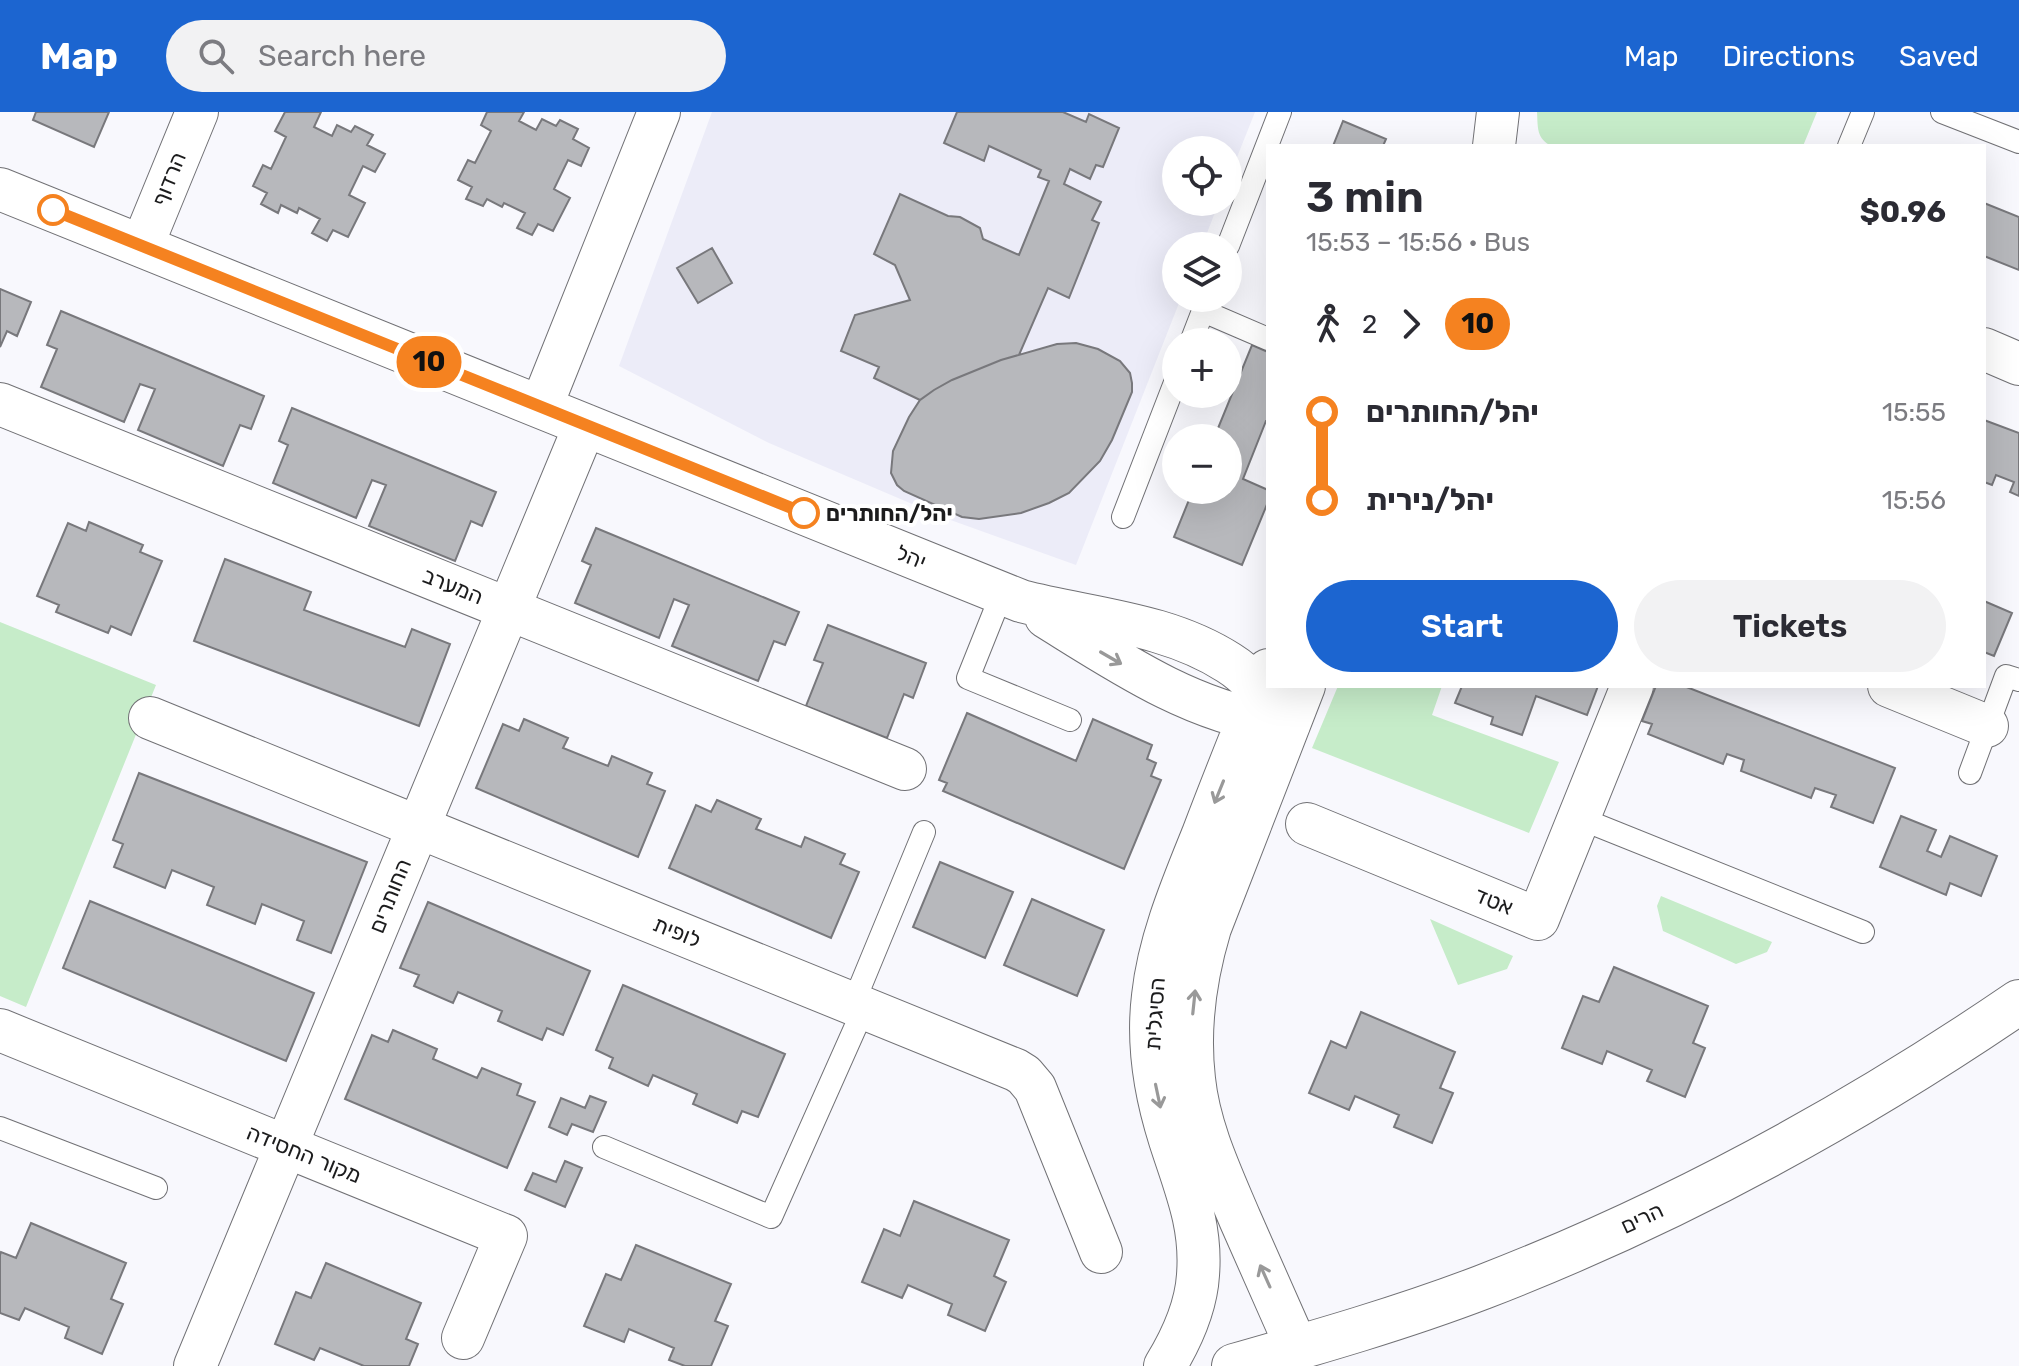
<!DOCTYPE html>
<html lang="en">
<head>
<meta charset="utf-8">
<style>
  :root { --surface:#fff; --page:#f2f2f3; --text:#2b2b33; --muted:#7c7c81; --accent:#1c65d0 }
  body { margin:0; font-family:Rubik,"Noto Sans Hebrew",sans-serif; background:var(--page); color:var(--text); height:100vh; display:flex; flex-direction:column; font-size:30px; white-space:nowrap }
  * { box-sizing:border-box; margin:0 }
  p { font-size:26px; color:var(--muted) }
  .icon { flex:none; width:44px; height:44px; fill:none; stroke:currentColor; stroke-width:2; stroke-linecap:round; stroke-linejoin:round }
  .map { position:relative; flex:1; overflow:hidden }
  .details { position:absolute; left:1266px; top:32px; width:720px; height:544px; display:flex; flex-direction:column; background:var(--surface); border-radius:0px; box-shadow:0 8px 32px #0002 }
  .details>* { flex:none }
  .badge { padding:0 16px; border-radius:26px; font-size:28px; line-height:52px }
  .tools { position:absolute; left:1162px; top:24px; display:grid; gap:16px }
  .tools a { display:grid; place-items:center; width:80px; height:80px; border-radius:50%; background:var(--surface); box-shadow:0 8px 32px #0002; font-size:40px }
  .map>.badge { position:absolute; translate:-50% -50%; box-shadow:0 0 0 4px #fff }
  .legs { display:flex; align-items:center; gap:12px; height:88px; padding:0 40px; font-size:26px }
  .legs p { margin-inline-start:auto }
  .headline { display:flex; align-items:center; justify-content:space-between; height:136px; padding:0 40px }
  h1 { font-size:44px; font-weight:600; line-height:60px }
  .action { display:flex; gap:16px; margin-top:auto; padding:16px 40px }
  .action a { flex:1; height:92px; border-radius:48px; background:var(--accent); color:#fff; font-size:32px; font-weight:600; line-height:92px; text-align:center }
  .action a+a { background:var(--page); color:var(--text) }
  ul { padding:0 40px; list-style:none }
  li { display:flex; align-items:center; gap:28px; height:88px; font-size:30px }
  li i { display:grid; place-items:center; width:12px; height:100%; margin:0 10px; background:currentColor }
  li i::after { content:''; width:20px; height:20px; margin:-10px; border:6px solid; border-radius:50%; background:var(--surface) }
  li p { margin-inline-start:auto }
  li:first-child i { background:linear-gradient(#0000 50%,currentColor 0) }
  li:last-child i { background:linear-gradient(currentColor 50%,#0000 0) }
  header { display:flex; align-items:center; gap:48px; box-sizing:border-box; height:112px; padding:0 40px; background:var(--accent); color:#fff }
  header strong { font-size:38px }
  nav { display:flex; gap:44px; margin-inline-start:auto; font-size:28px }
  .search { width:560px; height:72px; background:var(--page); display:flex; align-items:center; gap:20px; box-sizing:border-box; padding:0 28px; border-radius:44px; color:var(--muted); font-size:30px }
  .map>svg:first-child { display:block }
  .built { fill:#ececf8 }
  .green { fill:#c6ecc9 }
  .building { fill:#b7b8bc; stroke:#78787c; stroke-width:2 }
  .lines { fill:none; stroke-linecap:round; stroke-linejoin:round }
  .lane-casing { stroke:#717175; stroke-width:24 }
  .street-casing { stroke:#717175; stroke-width:44 }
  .secondary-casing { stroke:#717175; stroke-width:46 }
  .lane { stroke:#fff; stroke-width:22 }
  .street { stroke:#fff; stroke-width:42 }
  .secondary { stroke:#fff; stroke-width:44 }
  .oneway { stroke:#999 }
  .line-1-casing { stroke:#fff; stroke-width:18 }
  .line-1 { stroke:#f58220; stroke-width:12 }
  .stop-1-dot { fill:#fff; stroke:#f58220; stroke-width:4 }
  .labels { text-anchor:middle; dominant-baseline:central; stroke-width:8; stroke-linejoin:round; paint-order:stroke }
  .street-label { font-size:22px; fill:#1c1c1d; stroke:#fff }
  .stop-label { font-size:22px; font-weight:bold; fill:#1c1c1d; stroke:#fff; text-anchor:start }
</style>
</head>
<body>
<header>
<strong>Map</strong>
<div class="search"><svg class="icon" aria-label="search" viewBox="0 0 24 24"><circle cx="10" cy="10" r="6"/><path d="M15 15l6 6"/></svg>Search here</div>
<nav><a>Map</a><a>Directions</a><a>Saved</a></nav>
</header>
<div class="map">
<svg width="2019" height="1254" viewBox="0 0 2019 1254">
  <rect width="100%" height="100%" fill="#f8f8fd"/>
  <path class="built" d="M712,0H1255L1228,68V38H1176V90H1219L1202,134H1176V186H1181L1076,453L945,406L769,331L619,254Z"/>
  <path class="green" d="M1537,0H1817L1803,34H1552C1536,27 1538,15 1537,0Z
    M0,510L156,573L26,895L0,884Z
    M1338,574H1442L1432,603L1559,650L1529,721L1312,636Z
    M1661,784L1772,830L1767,840L1736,852L1663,819L1657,794Z
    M1430,807L1513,844L1507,857L1458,873Z"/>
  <path class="building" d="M36,0H109L94,35L33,8Z
    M285,0H321L314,15L332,24L337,13L351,20L355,14L373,23L367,33L385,42L375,60L363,54L349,83L365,91L348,125L333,118L327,129L312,121L320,107L299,96L297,101L281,93L278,101L261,92L267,81L253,74L263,53L271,57L286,25L275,19Z
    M487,0H524L519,9L536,18L542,7L556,14L560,8L578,17L573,27L589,36L581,54L568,48L554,77L570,86L553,119L538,112L532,123L517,116L525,101L504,91L502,95L487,87L483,94L466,87L472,75L458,68L468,48L475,51L491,19L481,13Z
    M957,0H1063L1086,10L1089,2L1119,16L1103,55L1096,53L1090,67L1070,57L1064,72L1101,90L1092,108L1099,111L1069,186L1048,176L1019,243L1001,248L952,268L934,278L920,288L874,266L879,255L841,239L855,203L910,188L895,153L874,142L900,82L948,104L960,105L980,116L983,127L1019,143L1049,69L1038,65L1041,58L989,34L984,49L944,31Z
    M1343,9L1386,27L1383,34H1333Z
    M1984,91L2019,105V158L1984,144Z
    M712,136L732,171L698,191L677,156Z
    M0,177L31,190L17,224L7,219L0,235Z
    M61,199L264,284L251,317L240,313L223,354L138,318L155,277L140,272L124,310L41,275L57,237L47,233Z
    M1076,231L1098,237L1120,249L1130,261L1132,271V280L1112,328L1100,349L1069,381L1049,391L1021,401L979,407L962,405L904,379L897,373L891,361L893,339L909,305L920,288L934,278L952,268L1001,248L1057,232Z
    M1252,233L1268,240V309H1266L1243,367L1268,378V390L1242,453L1174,425L1193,378H1228V326H1214Z
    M292,296L496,380L482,414L471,409L455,449L369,414L386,373L372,368L356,406L273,371L288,333L279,329Z
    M1984,308L2019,321V384L2010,380L2014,370L1996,363L1992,373L1984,370Z
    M89,410L143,433L140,440L162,449L131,523L111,514L108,521L56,500L59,493L37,484L68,411L86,419Z
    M596,416L799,500L785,533L774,529L758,569L672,534L689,493L674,487L659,526L575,491L591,453L582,449Z
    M225,447L311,480L304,498L405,535L412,517L450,532L419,614L194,529Z
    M1984,489L2012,501L1994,544L1984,540Z
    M828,513L926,551L913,586L904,582L887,626L806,594L823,551L814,548Z
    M1462,574H1598L1587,603L1536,584L1522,623L1491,612L1493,605L1455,591Z
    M1656,574H1684L1895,656L1873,711L1831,695L1836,683L1815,676L1811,686L1741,659L1744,648L1727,642L1723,652L1648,622L1652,612L1642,609Z
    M967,601L1076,649L1093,607L1152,633L1147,647L1156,651L1151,664L1161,668L1124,757L943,679L947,671L939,668Z
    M524,607L568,626L563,636L608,654L612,644L652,661L647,672L665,679L638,745L476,676L503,612L519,619Z
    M139,661L367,750L331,841L297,828L304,809L262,792L255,812L207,793L214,775L172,758L165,776L114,755L123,732L113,728Z
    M717,688L761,707L756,717L801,735L805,725L845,742L840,752L859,760L831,826L669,756L696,693L711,700Z
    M1901,704L1936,718L1927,739L1941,745L1950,724L1997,744L1981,784L1950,771L1946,783L1880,755Z
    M940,750L1013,780L985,846L913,815Z
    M1032,787L1104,818L1077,884L1004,853Z
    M90,789L314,881L286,949L63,856Z
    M428,790L590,859L563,923L547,916L542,928L498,909L502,899L458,880L453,891L414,874L419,863L400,856Z
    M1614,855L1708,894L1693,931L1705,936L1685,985L1647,969L1652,958L1607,939L1602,952L1562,936L1583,884L1599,890Z
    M623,873L785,942L758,1005L742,999L737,1011L693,992L697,982L653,963L648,974L609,956L613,946L596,938Z
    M1361,900L1455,940L1440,976L1453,981L1432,1031L1394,1015L1399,1003L1355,984L1349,998L1309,981L1331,929L1346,936Z
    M393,918L437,937L433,947L477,966L482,956L521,972L517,983L535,990L507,1056L345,987L372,923L388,930Z
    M590,984L606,990L593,1020L572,1012L567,1023L549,1015L561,986L585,996Z
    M565,1049L582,1056L565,1095L525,1078L533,1061L556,1070Z
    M914,1089L1009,1128L994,1164L1006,1170L985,1219L948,1203L952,1192L908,1173L902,1186L862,1170L884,1117L900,1124Z
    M31,1111L126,1151L111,1187L123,1192L102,1242L65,1226L69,1215L25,1196L19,1208L0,1201V1143L1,1140L16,1146Z
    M636,1133L731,1172L715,1209L728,1214L711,1254H685L669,1248L674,1236L629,1217L624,1230L584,1214L606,1162L621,1168Z
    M326,1151L421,1191L406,1227L418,1232L409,1254H364L320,1236L314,1248L275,1232L296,1180L311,1186Z"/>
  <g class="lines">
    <defs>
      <path id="lane" d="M1942,0L2019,30
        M1849,34L1863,0
        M1228,134L1280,0
        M1203,199L1268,227
        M1191,230L1208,186
        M1123,405L1176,268
        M1002,481L968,566L1070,608
        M1970,661L2006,564L2019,568
        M1579,706L1863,820
        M853,892L924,720
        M0,1016L156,1076
        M604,1035L771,1105L864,896"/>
      <path id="street" d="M1494,34L1498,0
        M0,77L1021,489C1091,507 1167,511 1229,551C1253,566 1271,591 1289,613
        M142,134L197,0
        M1984,237L2019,252
        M0,292L905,657
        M541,295L659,0
        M1046,505C1117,549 1190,599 1274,611
        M1889,574L1987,614
        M150,606L1016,958L1024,963L1035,976L1101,1140
        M1307,712L1538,807L1632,574
        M0,918L506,1124L463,1226
        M1297,1236C1278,1193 1259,1150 1240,1107C1221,1062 1199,1016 1194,967C1188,915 1195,866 1210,816L1304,574
        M195,1254L585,313
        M1165,1254C1182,1226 1196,1196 1198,1163C1202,1113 1185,1075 1170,1028C1155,981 1147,933 1153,884C1159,828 1182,774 1203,722C1224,667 1246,612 1268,558"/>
      <path id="secondary" d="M1234,1254C1318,1230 1402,1206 1483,1175C1672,1102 1852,1004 2019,890"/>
    </defs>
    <use href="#lane" class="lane-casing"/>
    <use href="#street" class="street-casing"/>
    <use href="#secondary" class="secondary-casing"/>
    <use href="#lane" class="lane"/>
    <use href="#street" class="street"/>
    <use href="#secondary" class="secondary"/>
  </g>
  <defs><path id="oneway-shaft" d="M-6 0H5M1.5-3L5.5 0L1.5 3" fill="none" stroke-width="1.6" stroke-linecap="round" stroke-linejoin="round" transform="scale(2)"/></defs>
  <g class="oneway">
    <use href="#oneway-shaft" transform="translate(1111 546) rotate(30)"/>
    <use href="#oneway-shaft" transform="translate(1219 680) rotate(112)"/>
    <use href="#oneway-shaft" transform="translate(1194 890) rotate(-84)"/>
    <use href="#oneway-shaft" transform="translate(1158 984) rotate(78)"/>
    <use href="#oneway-shaft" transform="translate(1265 1164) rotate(-114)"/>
  </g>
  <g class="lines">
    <defs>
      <path id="line-1" d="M53,98L804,401"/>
    </defs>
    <use href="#line-1" class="line-1-casing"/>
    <use href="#line-1" class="line-1"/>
  </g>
  <g class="stop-1-dot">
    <circle cx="53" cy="98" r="14"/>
    <circle cx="804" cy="401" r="14"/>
  </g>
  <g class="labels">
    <g class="street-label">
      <text transform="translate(169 67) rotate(-68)">הרדוף</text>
      <text transform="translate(911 445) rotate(22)">יהל</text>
      <text transform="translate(453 474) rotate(22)">המערב</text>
      <text transform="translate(390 784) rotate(-68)">החותרים</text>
      <text transform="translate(1494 789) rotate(22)">אטד</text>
      <text transform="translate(677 820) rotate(22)">לופית</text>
      <text transform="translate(1155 902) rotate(-86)">הסיגלית</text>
      <text transform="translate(304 1042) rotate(22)">מקור החסידה</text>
      <text transform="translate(1642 1106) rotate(-25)">הרים</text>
    </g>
    <g class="stop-label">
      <text x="826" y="401">יהל/החותרים</text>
    </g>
  </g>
</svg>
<div class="tools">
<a><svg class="icon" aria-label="locate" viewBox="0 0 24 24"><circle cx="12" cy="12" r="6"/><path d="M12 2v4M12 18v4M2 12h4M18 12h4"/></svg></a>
<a><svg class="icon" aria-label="layers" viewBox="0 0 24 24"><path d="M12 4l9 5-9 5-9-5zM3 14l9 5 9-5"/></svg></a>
<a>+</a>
<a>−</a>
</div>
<b class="badge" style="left:429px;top:250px;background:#f58220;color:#111">10</b>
<section class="details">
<div class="headline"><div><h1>3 min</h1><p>15:53 – 15:56 · Bus</p></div><b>$0.96</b></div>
<div class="legs"><svg class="icon" aria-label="walk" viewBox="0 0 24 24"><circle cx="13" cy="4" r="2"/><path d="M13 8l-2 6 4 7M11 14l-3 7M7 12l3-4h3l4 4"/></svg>2<svg class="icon" aria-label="forward" viewBox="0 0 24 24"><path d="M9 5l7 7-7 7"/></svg><b class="badge" style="background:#f58220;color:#111">10</b></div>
<ul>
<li><i style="color:#f58220"></i><b>יהל/החותרים</b><p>15:55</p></li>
<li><i style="color:#f58220"></i><b>יהל/נירית</b><p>15:56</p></li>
</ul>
<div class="action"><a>Start</a><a>Tickets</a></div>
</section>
</div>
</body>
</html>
